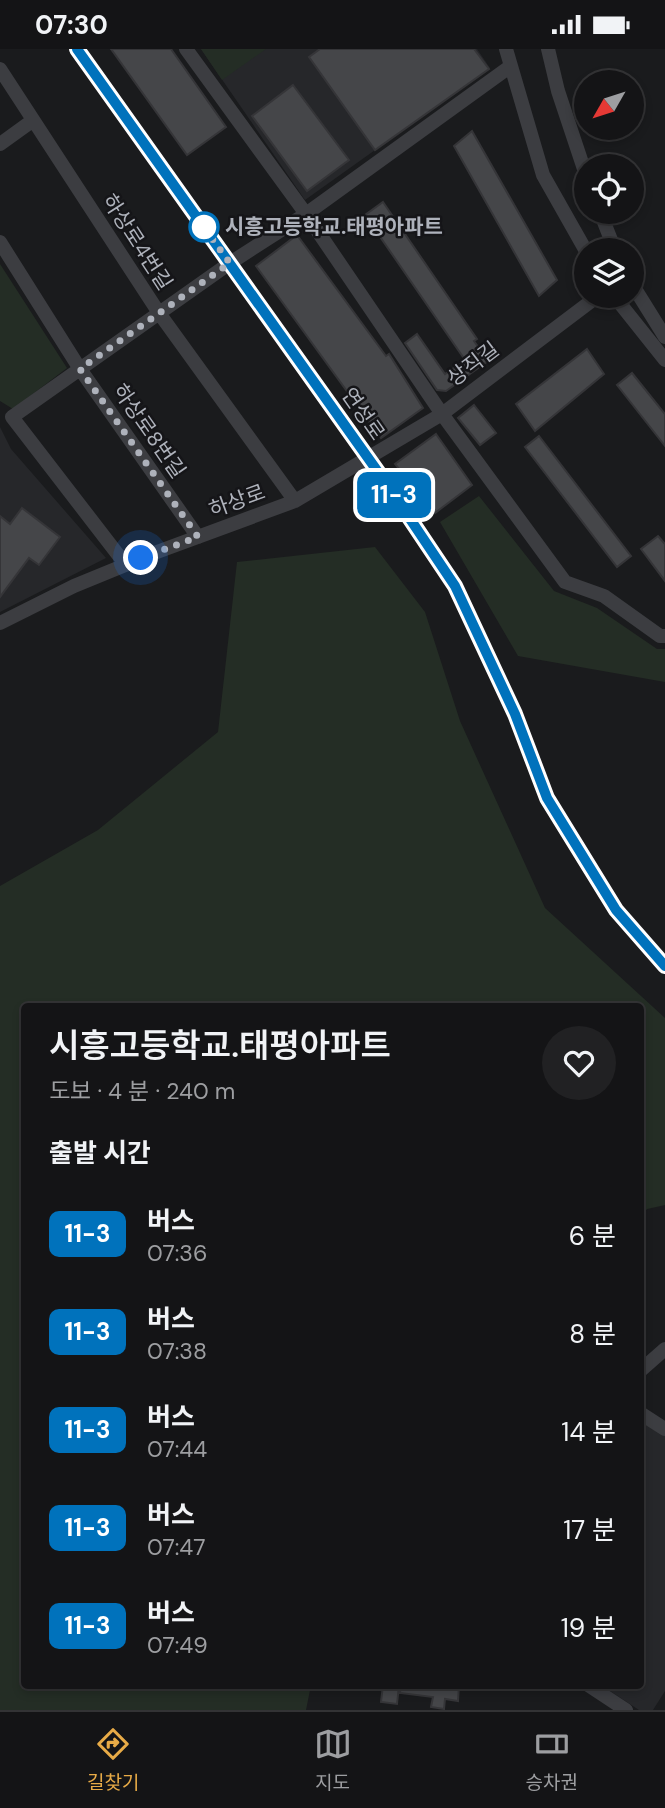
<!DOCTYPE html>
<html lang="ko">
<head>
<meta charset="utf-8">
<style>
  :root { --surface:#141416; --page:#212123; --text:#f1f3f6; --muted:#9d9ea1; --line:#333335; --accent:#e8ab47 }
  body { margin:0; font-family:"DM Sans","Noto Sans KR",sans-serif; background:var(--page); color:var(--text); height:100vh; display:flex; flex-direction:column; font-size:26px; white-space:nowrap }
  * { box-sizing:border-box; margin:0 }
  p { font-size:23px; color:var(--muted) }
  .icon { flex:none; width:38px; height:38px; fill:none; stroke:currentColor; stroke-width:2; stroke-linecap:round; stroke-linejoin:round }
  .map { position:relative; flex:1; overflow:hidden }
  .panel { position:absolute; left:21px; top:954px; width:623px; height:686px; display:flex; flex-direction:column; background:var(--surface); border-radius:7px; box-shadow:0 4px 10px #0003,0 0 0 2px var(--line) }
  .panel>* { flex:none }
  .badge { padding:0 14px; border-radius:10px; font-size:24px; line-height:46px }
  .needle { width:46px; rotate:231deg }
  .tools { position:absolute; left:574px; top:21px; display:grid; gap:14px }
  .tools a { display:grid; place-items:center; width:70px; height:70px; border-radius:50%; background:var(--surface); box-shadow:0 4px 10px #0003,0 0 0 2px var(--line); font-size:35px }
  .you { position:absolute; width:35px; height:35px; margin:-18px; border:5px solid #fff; border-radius:50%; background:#1a73e8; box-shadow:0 0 0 10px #1a73e833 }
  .map>.badge { position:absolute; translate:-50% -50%; box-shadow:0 0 0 4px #fff }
  h2 { padding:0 28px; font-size:26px; line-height:63px }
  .round { display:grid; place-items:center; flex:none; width:74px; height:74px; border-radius:37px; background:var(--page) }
  .headline { display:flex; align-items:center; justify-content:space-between; height:119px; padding:0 28px }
  h1 { font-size:33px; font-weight:600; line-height:52px }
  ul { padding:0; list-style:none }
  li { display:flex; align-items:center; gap:21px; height:98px; padding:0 28px }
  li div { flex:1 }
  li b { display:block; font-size:26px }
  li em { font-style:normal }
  li .badge { min-width:77px; font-weight:700; text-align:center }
  .status { display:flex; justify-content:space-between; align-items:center; height:49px; padding:0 35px; background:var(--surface); direction:ltr }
  .status svg { height:19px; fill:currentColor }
  .menu { display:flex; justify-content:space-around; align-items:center; height:98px; border-top:2px solid var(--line); background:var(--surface); font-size:19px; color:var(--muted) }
  .menu a { display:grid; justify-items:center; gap:4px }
  .menu .on { color:var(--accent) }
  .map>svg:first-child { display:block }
  .built { fill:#26272a }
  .green { fill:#242d25 }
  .building { fill:#454649; stroke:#353538; stroke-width:2 }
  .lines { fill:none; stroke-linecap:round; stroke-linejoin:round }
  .minor { stroke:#3c3d41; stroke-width:14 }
  .line-casing { stroke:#fff; stroke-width:16 }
  .line { stroke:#0072bc; stroke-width:10 }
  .walk { stroke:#aeb2bb; stroke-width:7; stroke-dasharray:0 12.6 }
  .stop-dot { fill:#fff; stroke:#0072bc; stroke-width:3.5 }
  .labels { text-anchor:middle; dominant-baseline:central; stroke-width:5; stroke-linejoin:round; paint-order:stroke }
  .stop-label { font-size:21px; font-weight:bold; fill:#aeb2bb; stroke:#151518; text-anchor:start }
  .street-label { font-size:21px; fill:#aeb2bb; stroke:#151518 }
</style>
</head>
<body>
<div class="status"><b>07:30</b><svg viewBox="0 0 49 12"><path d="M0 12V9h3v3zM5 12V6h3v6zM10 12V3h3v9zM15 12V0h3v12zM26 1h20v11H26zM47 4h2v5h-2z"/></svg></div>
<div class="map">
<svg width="665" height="1661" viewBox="0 0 665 1661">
  <rect width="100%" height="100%" fill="#1a1b1d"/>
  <path class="built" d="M201,0H477L490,19L305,151Z
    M0,378L11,400L106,509L0,563Z
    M641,1370L665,1386V1642L653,1661H639L601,1636H640Z"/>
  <path class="green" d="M201,0H266L222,31Z
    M0,215L67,319L13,360L0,352Z
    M479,447L554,542L597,559L657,600H665V633L518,607L440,473Z
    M375,498L425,563L460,672L545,859L665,969V1156L647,1160L641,1168L640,957H24V1636H311L306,1661H0V837L98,781L218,683L237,513Z"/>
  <path class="building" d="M111,0H171L226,78L187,106Z
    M320,0H474L489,20L375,101L309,8Z
    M293,36L349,111L307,142L252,67Z
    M472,82L557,231L539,247L454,97Z
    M383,153L477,290L474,292L488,312L446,342L437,341L405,294L417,285L445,325L465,311L365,166Z
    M297,186L386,307L389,305L423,359L381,389L256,217Z
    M587,300L604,325L535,382L516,355Z
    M632,324L665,365V397L617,336Z
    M474,356L496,384L480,396L458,369Z
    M436,385L472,436L435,464L395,415Z
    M539,387L631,507L617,518L525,398Z
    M22,459L60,488L39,516L29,509L0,548V467L10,475Z
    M658,487L665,495V532L641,500Z
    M383,1636H399L397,1655L381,1653Z
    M401,1636H459L458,1652L445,1650L444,1660L431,1658L433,1648L400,1644Z"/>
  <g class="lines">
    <path class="minor" d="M77,0L388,437L455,537L515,665L547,749L616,861L665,917
      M506,0L543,126L586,202
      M548,0L558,42L586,126
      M511,17L306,165L442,365L565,533L604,547L660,587H665
      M0,20L159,264L295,452
      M0,95L32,72
      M600,163L615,201
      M0,193L80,320L198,488
      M632,235L665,288
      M614,247L665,311
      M126,516L12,368L230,214L306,165L186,0
      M0,574L74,537L157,503L295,452L442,365L598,247
      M640,1322L665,1300
      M640,1364L665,1380
      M588,1636L626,1661"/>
  </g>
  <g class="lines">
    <defs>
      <path id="line" d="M77,0L388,437L455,537L515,665L547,749L616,861L665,917"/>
    </defs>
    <use href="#line" class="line-casing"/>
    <use href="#line" class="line"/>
    <path class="walk" d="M141,509L198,488L80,320L230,214L199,172L204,178"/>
  </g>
  <circle class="stop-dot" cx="204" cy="178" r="14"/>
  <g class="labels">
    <g class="stop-label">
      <text x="225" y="178">시흥고등학교.태평아파트</text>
    </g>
    <g class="street-label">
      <text transform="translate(137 193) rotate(57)">하상로4번길</text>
      <text transform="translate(473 315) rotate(-37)">상직길</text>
      <text transform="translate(363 365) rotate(55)">연성로</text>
      <text transform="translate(149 382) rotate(55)">하상로8번길</text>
      <text transform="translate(237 452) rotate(-20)">하상로</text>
    </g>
  </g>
</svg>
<div class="tools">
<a><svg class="needle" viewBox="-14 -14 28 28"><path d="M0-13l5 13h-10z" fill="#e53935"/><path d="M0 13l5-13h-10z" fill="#9d9ea1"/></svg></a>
<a><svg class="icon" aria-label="locate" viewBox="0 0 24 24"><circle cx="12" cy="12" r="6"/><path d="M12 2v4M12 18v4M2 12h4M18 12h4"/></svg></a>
<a><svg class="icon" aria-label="layers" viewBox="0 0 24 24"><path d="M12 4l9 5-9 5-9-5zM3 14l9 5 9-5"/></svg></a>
</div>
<div class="you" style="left:141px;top:509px"></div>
<b class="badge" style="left:394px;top:446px;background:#0072bc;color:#fff">11-3</b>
<section class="panel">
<div class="headline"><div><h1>시흥고등학교.태평아파트</h1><p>도보 · 4 분 · 240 m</p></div><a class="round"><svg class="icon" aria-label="heart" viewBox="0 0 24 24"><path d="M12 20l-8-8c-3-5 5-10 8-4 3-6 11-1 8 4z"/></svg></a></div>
<h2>출발 시간</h2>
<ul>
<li><span class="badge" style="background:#0072bc;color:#fff">11-3</span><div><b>버스</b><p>07:36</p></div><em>6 분</em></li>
<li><span class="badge" style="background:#0072bc;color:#fff">11-3</span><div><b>버스</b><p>07:38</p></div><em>8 분</em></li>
<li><span class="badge" style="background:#0072bc;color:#fff">11-3</span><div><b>버스</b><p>07:44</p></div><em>14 분</em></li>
<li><span class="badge" style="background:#0072bc;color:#fff">11-3</span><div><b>버스</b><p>07:47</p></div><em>17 분</em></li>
<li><span class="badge" style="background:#0072bc;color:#fff">11-3</span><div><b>버스</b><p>07:49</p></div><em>19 분</em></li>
</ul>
</section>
</div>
<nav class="menu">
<a class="on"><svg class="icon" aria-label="directions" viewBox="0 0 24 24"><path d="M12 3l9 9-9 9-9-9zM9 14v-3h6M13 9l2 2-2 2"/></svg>길찾기</a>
<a><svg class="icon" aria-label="map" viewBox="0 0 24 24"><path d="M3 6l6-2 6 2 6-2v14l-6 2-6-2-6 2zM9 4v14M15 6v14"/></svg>지도</a>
<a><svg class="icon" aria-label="tickets" viewBox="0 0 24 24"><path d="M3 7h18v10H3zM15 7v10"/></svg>승차권</a>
</nav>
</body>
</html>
